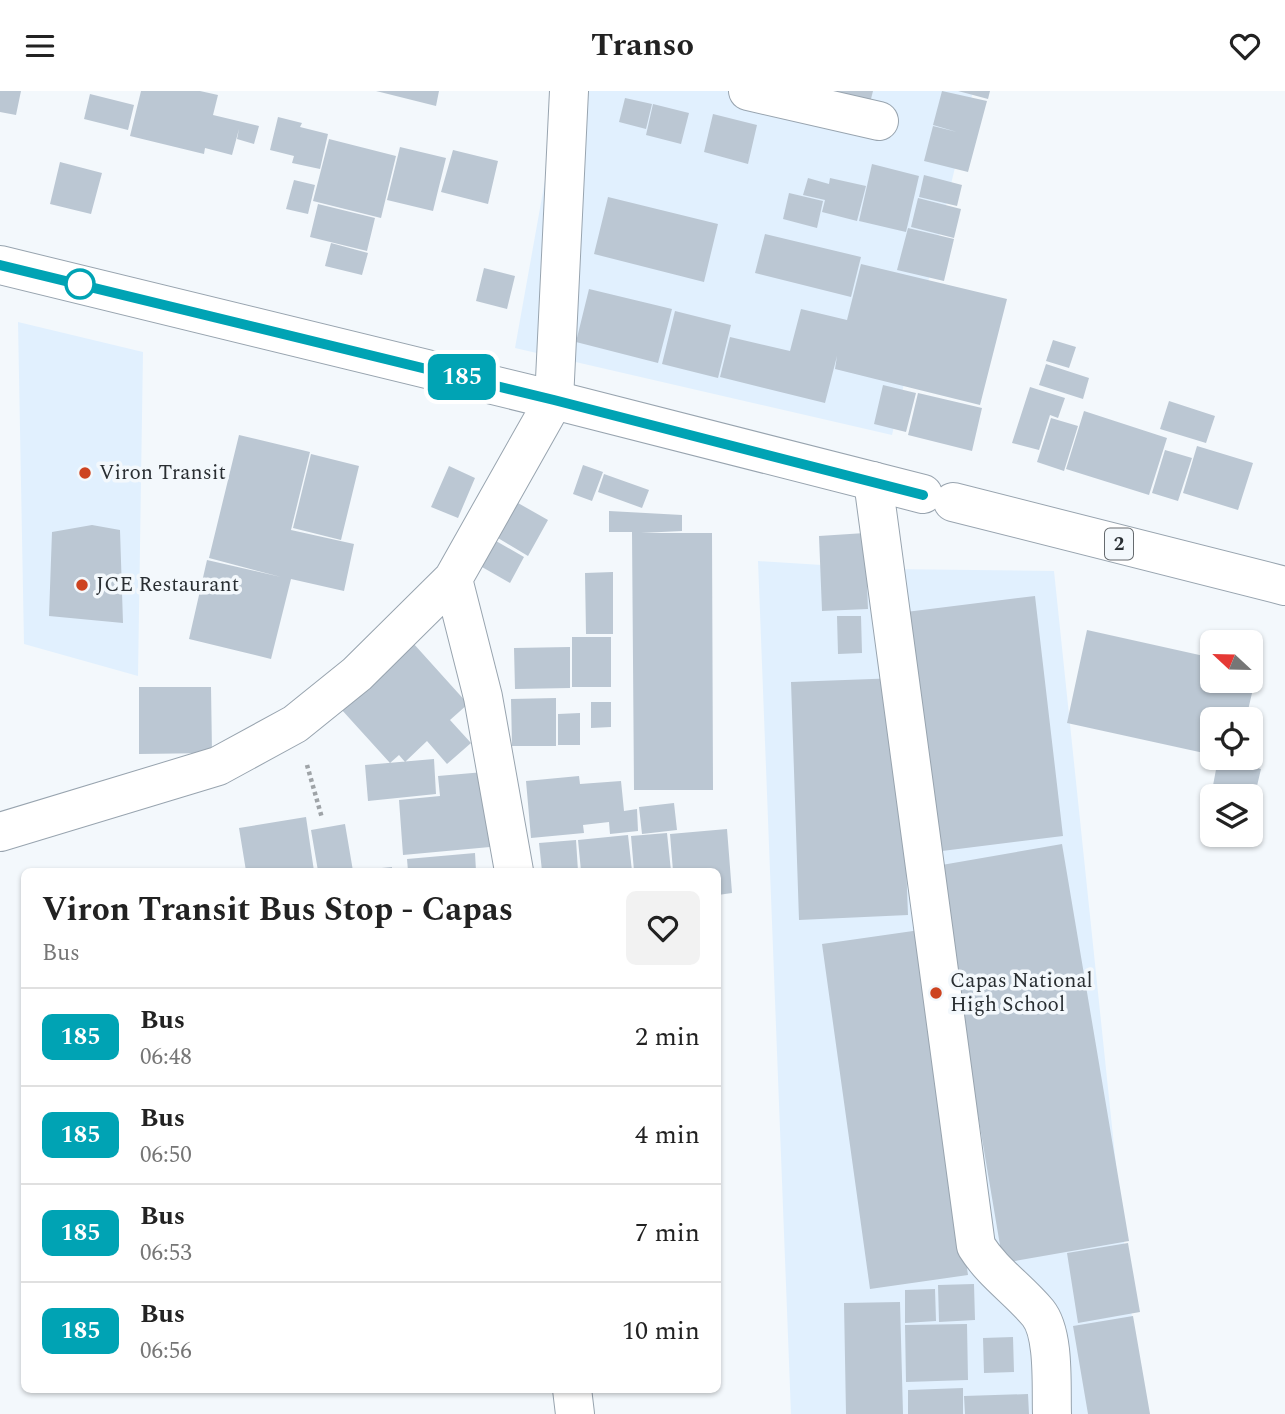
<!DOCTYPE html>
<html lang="en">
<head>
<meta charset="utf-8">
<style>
  :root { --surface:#fff; --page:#f2f2f2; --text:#222; --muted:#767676; --line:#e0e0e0 }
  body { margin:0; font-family:Spectral,serif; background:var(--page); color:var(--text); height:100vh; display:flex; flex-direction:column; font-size:26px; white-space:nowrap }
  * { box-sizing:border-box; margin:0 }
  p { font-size:23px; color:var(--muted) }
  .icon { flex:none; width:38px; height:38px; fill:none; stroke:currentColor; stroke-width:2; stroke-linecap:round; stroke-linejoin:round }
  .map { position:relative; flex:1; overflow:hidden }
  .sheet { position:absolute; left:21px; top:777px; width:700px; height:525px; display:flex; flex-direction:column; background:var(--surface); border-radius:10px; box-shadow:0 2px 5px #0004 }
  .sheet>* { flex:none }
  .badge { padding:0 14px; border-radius:10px; font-size:24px; line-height:46px }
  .needle { width:46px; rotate:292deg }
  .tools { position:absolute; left:1200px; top:539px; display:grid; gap:14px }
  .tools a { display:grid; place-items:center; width:63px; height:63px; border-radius:10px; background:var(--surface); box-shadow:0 2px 5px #0004; font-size:35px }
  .map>.badge { position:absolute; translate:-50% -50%; box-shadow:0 0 0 4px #fff }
  .round { display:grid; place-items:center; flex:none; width:74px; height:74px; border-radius:10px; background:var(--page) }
  .head { display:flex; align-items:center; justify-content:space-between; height:119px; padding:0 21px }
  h1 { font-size:33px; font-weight:700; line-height:52px }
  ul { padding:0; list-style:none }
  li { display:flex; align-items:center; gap:21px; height:98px; padding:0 21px; border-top:2px solid var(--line) }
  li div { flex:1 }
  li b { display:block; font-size:26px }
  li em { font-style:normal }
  li .badge { min-width:77px; font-weight:700; text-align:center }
  header { display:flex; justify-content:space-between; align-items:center; height:91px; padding:0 21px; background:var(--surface); font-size:32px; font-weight:700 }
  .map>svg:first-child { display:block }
  .built { fill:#e1f0fe }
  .building { fill:#bbc7d3 }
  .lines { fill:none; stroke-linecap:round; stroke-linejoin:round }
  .minor-casing { stroke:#98a4af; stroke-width:40 }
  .highway-casing { stroke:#98a4af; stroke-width:40 }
  .path { stroke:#9ea3a7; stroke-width:4.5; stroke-dasharray:3.5 3.5; stroke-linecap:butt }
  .minor { stroke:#fff; stroke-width:38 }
  .highway { stroke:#fff; stroke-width:38 }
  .line-casing { stroke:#fff; stroke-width:16 }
  .line { stroke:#00a3b4; stroke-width:10 }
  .stop-dot { fill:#fff; stroke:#00a3b4; stroke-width:3.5 }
  .poi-dot { fill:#cd4320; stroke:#f3f8fc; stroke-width:2.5 }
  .labels { text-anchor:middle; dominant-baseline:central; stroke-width:7; stroke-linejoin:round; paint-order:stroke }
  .shield { fill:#f3f8fc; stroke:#666b6f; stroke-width:2 }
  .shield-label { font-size:19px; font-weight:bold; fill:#292e32 }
  .poi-label { font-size:21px; fill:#292e32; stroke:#f3f8fc; text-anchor:start }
</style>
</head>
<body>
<header><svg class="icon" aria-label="menu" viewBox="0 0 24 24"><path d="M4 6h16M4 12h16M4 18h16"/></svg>Transo<svg class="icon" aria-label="heart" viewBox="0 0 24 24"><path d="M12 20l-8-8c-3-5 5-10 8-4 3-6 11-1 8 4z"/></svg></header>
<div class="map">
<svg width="1285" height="1323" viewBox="0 0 1285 1323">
  <rect width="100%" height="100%" fill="#f3f8fc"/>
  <path class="built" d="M561,0H973L892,344L515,257Z
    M18,231L143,261L138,585L24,553Z
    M758,470L886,478L1054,480L1142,1323H791Z"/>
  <path class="building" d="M0,0H21L16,24L0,21Z
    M141,0H200L218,4L213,24L259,35L254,53L237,48L239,38L232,64L205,57L204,63L130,45Z
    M376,0H439L436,15Z
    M807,0H873L869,16Z
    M942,0L987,10L968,81L924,70L933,35L957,41L933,34Z
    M958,0H990L988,8Z
    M90,3L134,14L128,39L84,28Z
    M625,7L652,13L646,38L619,31Z
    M653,13L689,22L681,53L646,44Z
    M713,23L757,34L748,73L704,61Z
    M278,26L302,32L300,36L328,43L320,78L292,72L294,65L270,59Z
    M329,48L396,65L381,127L313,110Z
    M400,56L446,67L433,120L387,109Z
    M453,59L498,70L488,113L441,101Z
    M60,71L102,82L91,123L50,113Z
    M872,73L919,85L906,141L859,130Z
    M924,84L962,94L957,115L919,106Z
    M808,87L829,93L830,87L866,95L857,130L822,121L825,109L803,104Z
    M294,89L315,94L308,123L286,118Z
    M789,102L823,110L817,137L783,128Z
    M608,106L718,133L704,191L594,163Z
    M918,107L961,118L954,147L911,136Z
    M318,113L375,127L367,160L310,146Z
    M908,137L954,148L944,190L897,179Z
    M765,143L861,166L851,206L755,182Z
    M331,152L368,162L362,184L325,175Z
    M861,173L1007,208L980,314L835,278L837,265L825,312L720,286L730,246L790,260L801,218L847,229Z
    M484,177L515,185L507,218L476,210Z
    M589,198L672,218L658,272L576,251Z
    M675,220L731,234L718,287L662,273Z
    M1053,249L1076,256L1069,277L1046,270Z
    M1046,273L1089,287L1083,308L1039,294Z
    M883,294L916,302L906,341L874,333Z
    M1030,296L1065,307L1058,327L1050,324L1039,359L1012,352Z
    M918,302L982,317L972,360L908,344Z
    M1169,310L1215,325L1206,352L1160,338Z
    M1084,320L1167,347L1149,404L1066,378Z
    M1051,327L1078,335L1064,380L1037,371Z
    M239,344L310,361L291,439L354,453L344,500L291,488L271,568L189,548L207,469L281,486L209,467Z
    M1197,355L1253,372L1238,419L1183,402Z
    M1165,359L1192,367L1178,410L1152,402Z
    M311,363L359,375L341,449L293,437Z
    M583,374L603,381L592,410L573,403Z
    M449,375L475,387L458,427L431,416Z
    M604,383L649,399L642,417L598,401Z
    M518,412L548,429L528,465L498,447Z
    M609,420L682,424V440L641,442H712L713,699H634L632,441H609Z
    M92,434L120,439L123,532L49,525L52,441Z
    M865,442L868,518L822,520L819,445Z
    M496,450L524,466L510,492L482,476Z
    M613,481V543H586L585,482Z
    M1035,505L1063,745L934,761L906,521Z
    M837,525H861L862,562L838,563Z
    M1087,539L1213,567V590H1251V575L1258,576L1246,628H1213V664L1067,632Z
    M572,546H611V596H572Z
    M413,552L468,613L450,629L471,652L447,673L427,650L405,671L399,664L390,672L341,618Z
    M570,556V597L515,598L514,557Z
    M899,587L908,824L799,829L791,591Z
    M139,596H211L212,662L139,663Z
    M556,607V655H512L511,608Z
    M591,611H611V636L591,637Z
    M580,622V654H558V623Z
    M434,668L436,703L368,710L365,674Z
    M1218,668L1261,678L1252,716L1251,705H1211Z
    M484,681L490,756L403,764L399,709L440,705L438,685Z
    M579,685L580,693L621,690L624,720L637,718L638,740L610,743L609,731L583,734L584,742L531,747L526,690Z
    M674,712L677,739L642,743L639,716Z
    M306,726L314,780H246L239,737Z
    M345,733L353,780H318L311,739Z
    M727,738L732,802L718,804V780H673L670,743Z
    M667,742L671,780H634L631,745Z
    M628,744L632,780H581L578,749Z
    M576,749L578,780H542L539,752Z
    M1062,753L1129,1150L1003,1172L936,775Z
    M475,762L476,780H408L407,768Z
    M392,776V780H361V779Z
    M920,839L968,1184L870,1198L822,853Z
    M1128,1152L1140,1221L1078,1232L1067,1162Z
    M974,1193L975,1229L939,1231L938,1194Z
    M935,1198L936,1230L905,1232V1199Z
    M900,1211L903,1323H846L844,1212Z
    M1133,1225L1150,1323H1088L1073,1235Z
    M967,1233L968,1289L906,1291L905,1234Z
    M1013,1246L1014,1281L984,1282L983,1247Z
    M963,1297V1323H908V1299Z
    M1028,1303L1029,1323H965L964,1305Z"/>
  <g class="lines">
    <defs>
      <path id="minor" d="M748,0L879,30
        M873,390L976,1155C993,1182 1018,1198 1038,1222C1055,1243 1051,1296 1052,1323
        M453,488L483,606L514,780
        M0,741L218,675L295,633L357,583L453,488L554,309L569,0
        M572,1298L575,1323"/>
      <path id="highway" d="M0,174L554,309L923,403
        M953,411L1285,495"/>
    </defs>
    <use href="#minor" class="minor-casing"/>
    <use href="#highway" class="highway-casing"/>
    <path class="path" d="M307,674L322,727"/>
    <use href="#minor" class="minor"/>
    <use href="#highway" class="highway"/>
  </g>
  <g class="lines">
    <defs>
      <path id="line" d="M0,174L554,309L923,404"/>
    </defs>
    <use href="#line" class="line-casing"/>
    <use href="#line" class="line"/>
  </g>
  <circle class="stop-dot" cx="80" cy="193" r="14"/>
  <g class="poi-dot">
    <circle cx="85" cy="382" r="7"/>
    <circle cx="82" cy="494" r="7"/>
    <circle cx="936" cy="902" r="7"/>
  </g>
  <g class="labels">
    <rect class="shield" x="1105" y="437.5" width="28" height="31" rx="5"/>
    <g class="shield-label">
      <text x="1119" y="453">2</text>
    </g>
    <g class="poi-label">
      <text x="99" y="382">Viron Transit</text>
      <text x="96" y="494">JCE Restaurant</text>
      <text x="950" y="890">Capas National<tspan x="950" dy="24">High School</tspan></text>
    </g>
  </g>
</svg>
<div class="tools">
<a><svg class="needle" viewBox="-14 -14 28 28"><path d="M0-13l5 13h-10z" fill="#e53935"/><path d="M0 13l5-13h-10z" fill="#767676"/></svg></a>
<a><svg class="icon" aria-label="locate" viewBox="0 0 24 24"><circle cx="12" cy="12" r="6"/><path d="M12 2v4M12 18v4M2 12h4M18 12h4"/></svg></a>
<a><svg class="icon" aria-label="layers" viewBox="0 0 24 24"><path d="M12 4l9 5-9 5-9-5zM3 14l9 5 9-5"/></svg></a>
</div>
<b class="badge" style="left:462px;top:286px;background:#00a3b4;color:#fff">185</b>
<section class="sheet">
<div class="head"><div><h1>Viron Transit Bus Stop - Capas</h1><p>Bus</p></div><a class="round"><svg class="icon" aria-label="heart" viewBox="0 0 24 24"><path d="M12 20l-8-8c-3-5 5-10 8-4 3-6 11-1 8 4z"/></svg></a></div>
<ul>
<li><span class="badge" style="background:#00a3b4;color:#fff">185</span><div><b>Bus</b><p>06:48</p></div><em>2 min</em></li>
<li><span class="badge" style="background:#00a3b4;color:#fff">185</span><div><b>Bus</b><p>06:50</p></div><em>4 min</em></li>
<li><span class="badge" style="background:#00a3b4;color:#fff">185</span><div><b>Bus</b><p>06:53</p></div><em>7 min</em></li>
<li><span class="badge" style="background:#00a3b4;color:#fff">185</span><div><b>Bus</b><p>06:56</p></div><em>10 min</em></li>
</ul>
</section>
</div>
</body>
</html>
